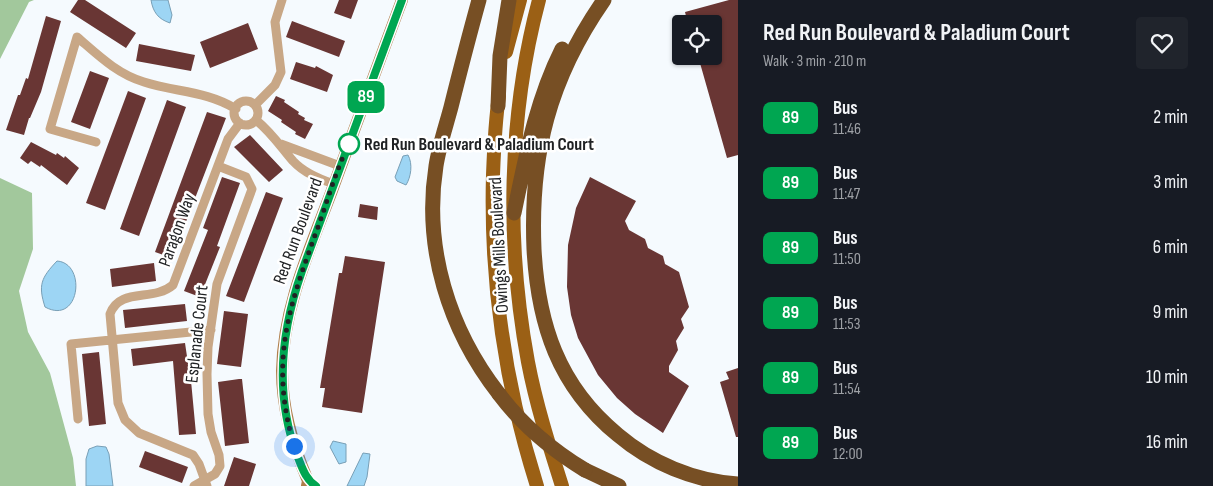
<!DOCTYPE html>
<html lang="en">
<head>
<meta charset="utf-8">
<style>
  :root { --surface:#171b24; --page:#20242c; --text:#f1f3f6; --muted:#9ea1a6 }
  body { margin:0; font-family:"Sofia Sans Condensed",sans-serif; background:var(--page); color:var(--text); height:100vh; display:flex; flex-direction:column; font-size:19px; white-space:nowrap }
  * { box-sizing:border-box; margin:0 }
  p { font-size:16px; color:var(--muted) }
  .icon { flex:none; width:28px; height:28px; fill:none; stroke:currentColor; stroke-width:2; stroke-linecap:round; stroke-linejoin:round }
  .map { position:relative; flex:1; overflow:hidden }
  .details { display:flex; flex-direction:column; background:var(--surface); width:475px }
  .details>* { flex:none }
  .badge { padding:0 10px; border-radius:8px; font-size:18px; line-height:32px }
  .tools { position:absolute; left:672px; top:15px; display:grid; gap:10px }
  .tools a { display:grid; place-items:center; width:50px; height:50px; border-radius:5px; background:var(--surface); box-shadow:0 1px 4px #0004; font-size:25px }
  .you { position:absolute; width:25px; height:25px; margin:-12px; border:4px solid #fff; border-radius:50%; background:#1a73e8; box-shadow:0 0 0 8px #1a73e833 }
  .map>.badge { position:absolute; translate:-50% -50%; box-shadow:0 0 0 2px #fff }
  .round { display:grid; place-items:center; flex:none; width:52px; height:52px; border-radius:5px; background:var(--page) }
  .headline { display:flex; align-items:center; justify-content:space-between; height:85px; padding:0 25px }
  h1 { font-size:24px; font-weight:700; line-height:38px }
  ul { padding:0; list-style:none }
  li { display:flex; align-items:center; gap:15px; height:65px; padding:0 25px }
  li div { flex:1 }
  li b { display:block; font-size:19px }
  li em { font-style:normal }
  li .badge { min-width:55px; font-weight:700; text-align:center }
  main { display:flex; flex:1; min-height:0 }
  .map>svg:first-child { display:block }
  .forest { fill:#a2c89c }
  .water { fill:#9dd5f4; stroke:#789fb6 }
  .building { fill:#693634 }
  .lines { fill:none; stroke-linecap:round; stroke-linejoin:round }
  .minor { stroke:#c8a786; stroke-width:9 }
  .secondary { stroke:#af7e4b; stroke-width:12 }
  .primary { stroke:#9b6015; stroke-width:14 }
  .motorway { stroke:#774f24; stroke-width:15 }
  .motorway-bridge { stroke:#774f24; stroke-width:15 }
  .line-casing { stroke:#fff; stroke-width:11 }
  .line { stroke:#00a651; stroke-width:8 }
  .walk { stroke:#202224; stroke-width:5; stroke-dasharray:0 9 }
  .stop-dot { fill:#fff; stroke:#00a651; stroke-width:2.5 }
  .labels { text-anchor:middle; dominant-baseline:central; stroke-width:5; stroke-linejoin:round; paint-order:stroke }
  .stop-label { font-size:18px; font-weight:bold; fill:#202224; stroke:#fff; text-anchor:start }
  .street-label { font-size:18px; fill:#202224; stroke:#fff }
</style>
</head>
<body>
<main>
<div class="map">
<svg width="738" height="486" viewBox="0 0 738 486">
  <rect width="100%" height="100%" fill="#f5fafe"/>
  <path class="forest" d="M0,0H34L29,2L0,59Z
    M0,178L32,193L33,249L19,291L28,332L50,373L73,458L76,486H0Z"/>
  <path class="water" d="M151,0H168L172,15L170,23C158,19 153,12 151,0Z
    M408,155C413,164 411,177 406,185L397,181L395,177L403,156Z
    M57,261C87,263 80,326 45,307C38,285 41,278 57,261Z
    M333,441L346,444V462L339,464L330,447Z
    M97,446L106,447L109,454L113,486H86V459L89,449Z
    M363,453L370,454L367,477L364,486H347Z"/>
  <path class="building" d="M78,0H85L136,33L126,48L70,12Z
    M339,0H358L351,19L334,13Z
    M729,0H738V155L727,158L698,56H714V24H688L685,12Z
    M46,16L61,21L41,92L30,118H29L24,135L6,130L18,95H20L26,78L28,79Z
    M292,21L345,41L339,57L286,37Z
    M248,23L258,49L210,68L200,42Z
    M139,44L195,55L191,71L136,61Z
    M296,62L315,68L316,66L333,75L327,92L290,79Z
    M90,71L109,78L90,129L71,122Z
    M128,91L146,98L105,210L86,203Z
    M276,96L285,100L284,102L299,112L298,114L305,118L304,120L313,124L305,139L295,134L296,132L281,122L282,120L268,111Z
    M167,100L186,107L139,236L120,229Z
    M207,112L226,118L172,258L155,252Z
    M250,135L283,170L269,182L234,147Z
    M31,142L56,155L57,153L64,158L65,156L79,168L67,185L41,165L40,167L31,161L28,164L20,158Z
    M222,177L240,183L217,246L220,247L200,297L184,291L208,230L203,228Z
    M590,177L636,201L625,221L629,230L645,239L648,248L663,256L665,264L679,272L689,307L681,319L684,328L676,341L678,350L669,366V372L689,386L663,433L635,414L617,398L598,375L578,338L571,315L567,287L568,245L576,208Z
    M266,192L283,198L244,302L226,296Z
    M360,204L378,207L377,220L358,217Z
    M345,256L385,262L362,413L322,407L325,388H320L339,273H342Z
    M154,263L156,281L112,287L110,269Z
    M185,304L187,321L125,328L123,310Z
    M224,311L248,314L241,367L217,364Z
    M185,343L189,370H190L196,434L179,435L173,361L133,366L131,349Z
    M99,352L106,424L89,426L82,354Z
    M738,368V437H736L720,382L729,379L726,372Z
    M239,379H242L249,443L225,446L218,382Z
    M145,451L188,467L182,483L139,467Z
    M234,457L256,464L249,486H224Z"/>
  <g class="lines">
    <path class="minor" d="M234 113a12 12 0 1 1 24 0a12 12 0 1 1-24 0Z
      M255,105L275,85L281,72L275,22L282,0
      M256,120C271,132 281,147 293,161C304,173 319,179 334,184
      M96,142L50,129L77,37C98,55 117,74 144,82C175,92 207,91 236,109
      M281,144L340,166
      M78,419L71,344L211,330
      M194,486L215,474L220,466L219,455L211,432L208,414L207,374L208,347L217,284L252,189L246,177L218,166
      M207,486L199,464L193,455L139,433L125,420L118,403L110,314C120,287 153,302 173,285L228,139L240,123"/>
    <path class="secondary" d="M307,486L308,481C293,446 282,410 282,371C283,308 309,251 331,193C355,128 378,64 402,0"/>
    <path class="primary" d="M539,0C508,116 506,244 528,362C536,404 549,445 562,486
      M506,52L520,0
      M499,96C495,122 494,149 493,175C490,281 505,385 537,486"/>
    <path class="motorway" d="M479,0C469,36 460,71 451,107C446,126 439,146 436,166C423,248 449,330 499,394
      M604,0C549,79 530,154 534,249C538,324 558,386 618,435C651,463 694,481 738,484
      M498,106L500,56L509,0
      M514,213C526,156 536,101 562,49
      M585,470L619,486"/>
    <path class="motorway-bridge" d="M499,394C523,426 552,450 585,470"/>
  </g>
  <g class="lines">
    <defs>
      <path id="line" d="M316,486C305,479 302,467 297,455C274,394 281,331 302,271L402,0"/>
    </defs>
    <use href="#line" class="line-casing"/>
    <use href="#line" class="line"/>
    <path class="walk" d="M294,446C269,360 289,307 318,227C328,199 336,170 349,144"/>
  </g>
  <circle class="stop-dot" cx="349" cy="144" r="10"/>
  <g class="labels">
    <g class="stop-label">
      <text x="364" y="144">Red Run Boulevard &amp; Paladium Court</text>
    </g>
    <g class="street-label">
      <text transform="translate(177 230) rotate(-70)">Paragon Way</text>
      <text transform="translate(298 231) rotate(-70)">Red Run Boulevard</text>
      <text transform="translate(499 245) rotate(-93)">Owings Mills Boulevard</text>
      <text transform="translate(197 334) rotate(-84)">Esplanade Court</text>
    </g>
  </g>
</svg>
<div class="tools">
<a><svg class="icon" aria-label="locate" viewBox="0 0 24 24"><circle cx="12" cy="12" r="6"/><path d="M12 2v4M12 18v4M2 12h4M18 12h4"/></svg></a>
</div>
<div class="you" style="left:294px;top:446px"></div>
<b class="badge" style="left:366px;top:97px;background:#00a651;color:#fff">89</b>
</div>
<section class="details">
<div class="headline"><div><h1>Red Run Boulevard &amp; Paladium Court</h1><p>Walk · 3 min · 210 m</p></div><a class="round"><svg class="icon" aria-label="heart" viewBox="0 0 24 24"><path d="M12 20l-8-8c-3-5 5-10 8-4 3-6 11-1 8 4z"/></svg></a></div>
<ul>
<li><span class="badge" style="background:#00a651;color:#fff">89</span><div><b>Bus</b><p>11:46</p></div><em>2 min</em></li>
<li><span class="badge" style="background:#00a651;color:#fff">89</span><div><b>Bus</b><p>11:47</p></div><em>3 min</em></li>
<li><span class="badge" style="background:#00a651;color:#fff">89</span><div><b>Bus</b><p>11:50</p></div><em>6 min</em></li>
<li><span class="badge" style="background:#00a651;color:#fff">89</span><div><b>Bus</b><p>11:53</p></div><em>9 min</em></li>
<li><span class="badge" style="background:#00a651;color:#fff">89</span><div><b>Bus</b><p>11:54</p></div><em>10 min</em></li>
<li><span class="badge" style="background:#00a651;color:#fff">89</span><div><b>Bus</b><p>12:00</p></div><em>16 min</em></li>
</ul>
</section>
</main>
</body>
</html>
